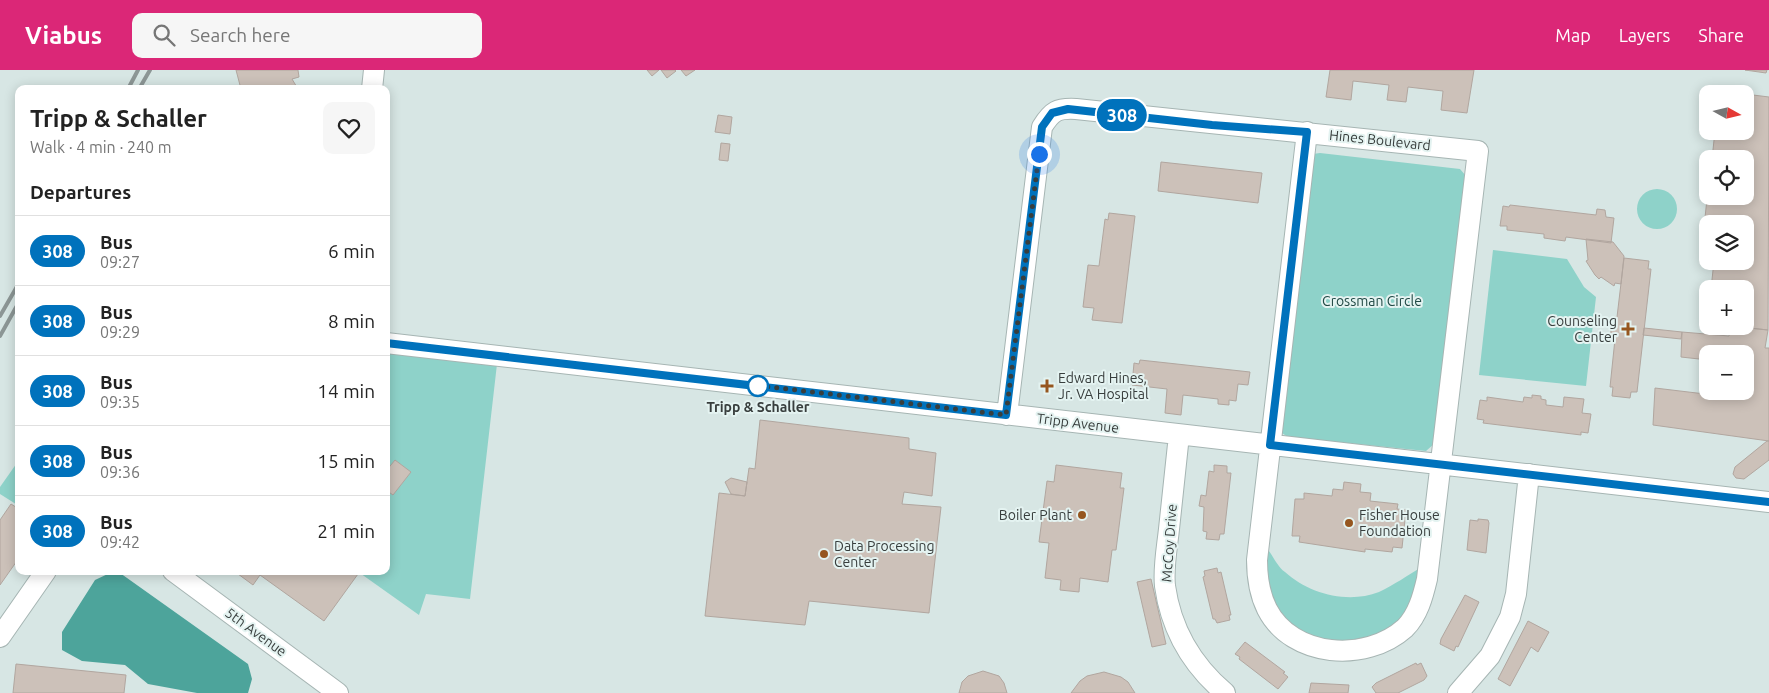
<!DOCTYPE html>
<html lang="en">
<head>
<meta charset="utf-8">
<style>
  :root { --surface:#fff; --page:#f6f6f6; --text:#222; --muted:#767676; --line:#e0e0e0; --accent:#db2777 }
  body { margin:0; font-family:Ubuntu,sans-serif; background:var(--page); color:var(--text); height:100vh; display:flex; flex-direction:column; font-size:19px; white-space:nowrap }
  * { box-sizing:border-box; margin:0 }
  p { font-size:16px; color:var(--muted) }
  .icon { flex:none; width:28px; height:28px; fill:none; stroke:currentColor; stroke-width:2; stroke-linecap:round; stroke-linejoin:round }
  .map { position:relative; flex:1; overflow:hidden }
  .sheet { position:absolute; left:15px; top:15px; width:375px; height:490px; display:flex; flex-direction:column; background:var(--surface); border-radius:10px; box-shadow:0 2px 12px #0003 }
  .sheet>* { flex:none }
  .badge { padding:0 10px; border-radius:16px; font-size:18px; line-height:32px }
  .needle { width:32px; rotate:98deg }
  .fabs { position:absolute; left:1699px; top:15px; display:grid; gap:10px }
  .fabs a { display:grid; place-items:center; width:55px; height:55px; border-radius:10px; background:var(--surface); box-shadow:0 2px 12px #0003; font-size:25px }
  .you { position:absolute; width:25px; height:25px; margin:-12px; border:4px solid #fff; border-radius:50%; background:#1a73e8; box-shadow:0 0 0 8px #1a73e833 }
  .map>.badge { position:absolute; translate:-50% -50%; box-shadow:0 0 0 2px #fff }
  h2 { padding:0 15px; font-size:19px; line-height:45px }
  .round { display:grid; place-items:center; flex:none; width:52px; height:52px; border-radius:10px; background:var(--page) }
  .overview { display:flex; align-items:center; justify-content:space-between; height:85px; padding:0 15px }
  h1 { font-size:24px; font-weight:600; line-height:38px }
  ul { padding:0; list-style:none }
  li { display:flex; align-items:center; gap:15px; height:70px; padding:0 15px; border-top:1px solid var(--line) }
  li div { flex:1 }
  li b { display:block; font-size:19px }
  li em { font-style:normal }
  li .badge { min-width:55px; font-weight:700; text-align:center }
  header { display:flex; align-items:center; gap:30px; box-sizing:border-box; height:70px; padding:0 25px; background:var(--accent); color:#fff }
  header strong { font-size:24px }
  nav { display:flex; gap:28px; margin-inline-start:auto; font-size:18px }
  .search { width:350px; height:45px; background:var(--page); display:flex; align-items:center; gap:12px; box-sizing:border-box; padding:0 18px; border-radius:10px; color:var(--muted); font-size:19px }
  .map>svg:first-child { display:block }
  .green { fill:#8ed2c9 }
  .water { fill:#4da49b }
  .building { fill:#ccc1b9; stroke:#b1a69f }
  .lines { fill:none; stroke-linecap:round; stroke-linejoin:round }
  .minor-casing { stroke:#a6b5b3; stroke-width:22 }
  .minor { stroke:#fff; stroke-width:20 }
  .rail { stroke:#8c9695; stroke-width:4 }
  .line-casing { stroke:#fff; stroke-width:11 }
  .line { stroke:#0072bc; stroke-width:8 }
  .walk { stroke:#383e3d; stroke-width:5; stroke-dasharray:0 9 }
  .poi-dot { fill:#96561f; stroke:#e4f3f1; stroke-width:2 }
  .stop-dot { fill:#fff; stroke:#0072bc; stroke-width:2.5 }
  .labels { text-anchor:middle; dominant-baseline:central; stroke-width:4; stroke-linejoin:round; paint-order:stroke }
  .street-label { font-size:14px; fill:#383e3d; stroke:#e4f3f1 }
  .park-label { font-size:14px; fill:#214945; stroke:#e4f3f1 }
  .poi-label { font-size:14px; fill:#383e3d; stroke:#e4f3f1; text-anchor:start }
  .stop-label { font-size:14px; font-weight:bold; fill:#383e3d; stroke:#e4f3f1 }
</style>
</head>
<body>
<header>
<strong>Viabus</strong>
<div class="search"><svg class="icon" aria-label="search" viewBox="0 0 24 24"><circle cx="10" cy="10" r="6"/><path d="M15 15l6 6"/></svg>Search here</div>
<nav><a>Map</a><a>Layers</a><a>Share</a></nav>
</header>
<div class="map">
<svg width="1769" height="623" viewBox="0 0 1769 623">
  <rect width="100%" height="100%" fill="#d7e6e4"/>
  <path class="green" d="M1320,83L1460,99L1466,106L1434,374L1426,381L1288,367L1279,361L1313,84Z
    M1637 139a20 20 0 1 1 40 0a20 20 0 1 1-40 0Z
    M1493,180L1567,189L1584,217L1596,227L1586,316L1479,305Z
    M386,281L497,294L470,529L426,524L419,545L357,501H386Z
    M19,390V436L0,424V417Z
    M1265,481H1269C1274,488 1278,497 1285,502C1309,524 1348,534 1379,522C1394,515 1408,505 1422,497L1421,519L1400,552L1382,566L1358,574L1311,568L1291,554L1275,535L1266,511Z"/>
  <path class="water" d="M112,502L120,503L248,594L252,609L248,623H197L148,614L125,595L82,591L62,580V562L95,510Z"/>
  <path class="building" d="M236,0H298L299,7L292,9L298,19H241Z
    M647,0H659L652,6Z
    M661,0H675L676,1L667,8Z
    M681,0H695L686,6Z
    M1330,0H1474L1467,43L1441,40L1443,21L1408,17L1406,32L1387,30L1389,15L1353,11L1351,30L1326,27Z
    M1745,0H1767L1766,3Z
    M1745,24L1769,27L1768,260L1731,256H1745V219H1711L1714,191H1745V154H1708V167L1703,166L1707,129L1704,128L1706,115L1708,126H1745V89H1712L1715,61H1745Z
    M718,45L732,47L730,64L715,62Z
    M721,73L730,74L728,91L719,90Z
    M1161,92L1262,103L1258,133L1158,121Z
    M1510,135L1596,145L1597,139L1605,140L1606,147L1614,148L1611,173L1566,167L1565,171L1544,168V164L1507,160V156H1500L1503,136L1509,137Z
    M1109,143L1135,146L1122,253L1092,250L1094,238L1083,237L1088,195L1099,196L1105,149L1108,150Z
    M1586,169L1613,172L1624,186L1621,214L1615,213L1614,216L1601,207L1599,209L1595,205L1586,191L1588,190Z
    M1624,188L1649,191L1648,199H1651L1637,322H1631L1630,328L1612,326L1613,317H1610L1615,269L1610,268L1613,247H1617Z
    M1730,256L1768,260L1765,278H1769V371L1653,355L1655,318L1705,324L1708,318V321H1745V284H1708V290L1681,287L1682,262L1729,266Z
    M1644,258L1682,262L1681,269L1643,265Z
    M1140,290L1250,302L1248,315L1238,314L1236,331L1229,330V335L1218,334V329L1183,325L1181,345L1165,343L1167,319L1132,315L1134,293L1139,294Z
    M1532,325L1541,326V329L1546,330V335L1563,337L1564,327L1584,329L1582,343L1591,344L1588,363L1581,362V365L1483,353L1484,350L1477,349L1480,330L1487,331V327L1523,332L1524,327L1532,328Z
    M760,350L909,368V379L936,383L932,426L904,422L902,434L941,437L929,543L809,531L805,555L705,546L719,423L745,426L749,398L755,399Z
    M1767,371H1769V390L1744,409L1736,408L1733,404L1735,397Z
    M395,390L411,402L393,425L386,420V401Z
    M1056,395L1122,403L1120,418H1124L1116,480H1112L1108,512L1080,508L1079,522L1060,520L1061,510L1045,508L1049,473L1039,472L1047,411L1054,412Z
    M1214,395L1227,396V403H1231L1224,464H1220L1219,470L1206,469L1207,462L1203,461L1204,437L1199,436L1201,425L1206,426L1209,401L1214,402Z
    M731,408L747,412L745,426L731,424L725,412Z
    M1344,412L1361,414L1360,422L1371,423L1370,431L1398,434L1397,439L1406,440L1402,478L1393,477L1392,482L1365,479V482L1299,472L1300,466H1292L1295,429H1304V423L1332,426L1333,419L1343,420Z
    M11,434L19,439V488L0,515V450Z
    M1478,449L1488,450L1489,453L1486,483L1467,480L1470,450L1478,451Z
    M1217,498L1218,503L1221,502L1231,545H1229L1230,550L1217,553L1215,549H1213L1203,507L1205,506L1204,501Z
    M234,501H354L358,504L324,551L260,505L253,515Z
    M1151,509L1166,574L1152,577L1137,512Z
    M1465,525L1479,532L1458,577L1456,576L1454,581L1440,574L1441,569Z
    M1528,551L1549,562L1538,582L1531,577L1510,616L1498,609Z
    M1245,572L1285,602L1283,603L1288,607L1278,619L1239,589L1240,587L1235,584Z
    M1416,593L1417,595L1421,593L1427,606L1424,610L1398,623H1376L1372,617L1376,613Z
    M16,594L126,605L124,623H13Z
    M983,601L999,606L1004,613L1007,623H959L962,612L968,606Z
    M1104,602L1121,607L1128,612L1135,623H1071L1080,611L1087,606Z
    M1311,613L1349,615L1348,623H1309Z"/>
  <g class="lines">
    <defs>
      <path id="minor" d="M372,19L374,0
        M386,273L1769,432
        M1007,345L1042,57C1052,41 1057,38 1076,39L1478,81L1427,509C1423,526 1418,545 1405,558C1366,593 1292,588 1267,539C1259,523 1257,507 1257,490L1307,62
        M1179,365C1176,396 1172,428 1169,459C1167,478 1163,498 1165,516C1171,559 1192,595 1225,623
        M173,501L338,623
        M0,567L46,501
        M1458,623L1490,586L1510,547L1516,524L1529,404"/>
    </defs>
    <use href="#minor" class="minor-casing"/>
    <use href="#minor" class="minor"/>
    <path class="rail" d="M128,19L138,0
      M139,19L150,0
      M0,246L19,213
      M0,266L19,232"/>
  </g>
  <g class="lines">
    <defs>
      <path id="line" d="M386,273L1006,345L1042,57L1052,43L1068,39L1212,55L1307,62L1270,375L1769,432"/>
    </defs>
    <use href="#line" class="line-casing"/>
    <use href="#line" class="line"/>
    <path class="walk" d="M758,316L754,315L1006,345L1039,84"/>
  </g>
  <g class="poi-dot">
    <path d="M1625.5 251.5h5v5h5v5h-5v5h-5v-5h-5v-5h5z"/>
    <path d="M1044.5 308.5h5v5h5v5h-5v5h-5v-5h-5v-5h5z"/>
    <circle cx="1082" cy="445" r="5"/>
    <circle cx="1349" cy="453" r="5"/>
    <circle cx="824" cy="484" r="5"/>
  </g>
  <circle class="stop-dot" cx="758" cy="316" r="10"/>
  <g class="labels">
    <g class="street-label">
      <text transform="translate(1380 70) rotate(6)">Hines Boulevard</text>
      <text transform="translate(1078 353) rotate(7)">Tripp Avenue</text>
      <text transform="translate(1169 473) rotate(-86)">McCoy Drive</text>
      <text transform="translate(256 562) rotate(36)">5th Avenue</text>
    </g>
    <g class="park-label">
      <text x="1372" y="231">Crossman Circle</text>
    </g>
    <g class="poi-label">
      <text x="1617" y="251" text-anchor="end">Counseling<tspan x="1617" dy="16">Center</tspan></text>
      <text x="1058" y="308">Edward Hines,<tspan x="1058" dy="16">Jr. VA Hospital</tspan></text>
      <text x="1072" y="445" text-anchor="end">Boiler Plant</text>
      <text x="1359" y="445">Fisher House<tspan x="1359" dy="16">Foundation</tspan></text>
      <text x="834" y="476">Data Processing<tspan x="834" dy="16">Center</tspan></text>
    </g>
    <g class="stop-label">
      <text x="758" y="337">Tripp &amp; Schaller</text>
    </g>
  </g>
</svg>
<div class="fabs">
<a><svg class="needle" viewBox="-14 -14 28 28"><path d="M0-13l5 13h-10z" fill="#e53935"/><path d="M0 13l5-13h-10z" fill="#767676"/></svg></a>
<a><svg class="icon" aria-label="locate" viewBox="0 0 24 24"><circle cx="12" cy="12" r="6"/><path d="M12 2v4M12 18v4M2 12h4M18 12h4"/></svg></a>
<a><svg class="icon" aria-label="layers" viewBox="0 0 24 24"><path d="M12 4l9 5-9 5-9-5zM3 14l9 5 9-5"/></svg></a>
<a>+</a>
<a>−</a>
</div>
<div class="you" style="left:1039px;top:84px"></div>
<b class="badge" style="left:1122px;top:45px;background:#0072bc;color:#fff">308</b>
<section class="sheet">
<div class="overview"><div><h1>Tripp &amp; Schaller</h1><p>Walk · 4 min · 240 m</p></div><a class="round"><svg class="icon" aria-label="heart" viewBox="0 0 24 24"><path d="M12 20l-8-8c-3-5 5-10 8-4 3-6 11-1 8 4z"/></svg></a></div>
<h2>Departures</h2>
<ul>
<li><span class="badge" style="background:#0072bc;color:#fff">308</span><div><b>Bus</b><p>09:27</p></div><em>6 min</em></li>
<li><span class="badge" style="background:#0072bc;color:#fff">308</span><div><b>Bus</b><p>09:29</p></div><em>8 min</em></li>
<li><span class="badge" style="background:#0072bc;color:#fff">308</span><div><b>Bus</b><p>09:35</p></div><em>14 min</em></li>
<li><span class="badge" style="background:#0072bc;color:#fff">308</span><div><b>Bus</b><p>09:36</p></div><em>15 min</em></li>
<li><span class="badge" style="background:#0072bc;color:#fff">308</span><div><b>Bus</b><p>09:42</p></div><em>21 min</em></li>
</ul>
</section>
</div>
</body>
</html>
